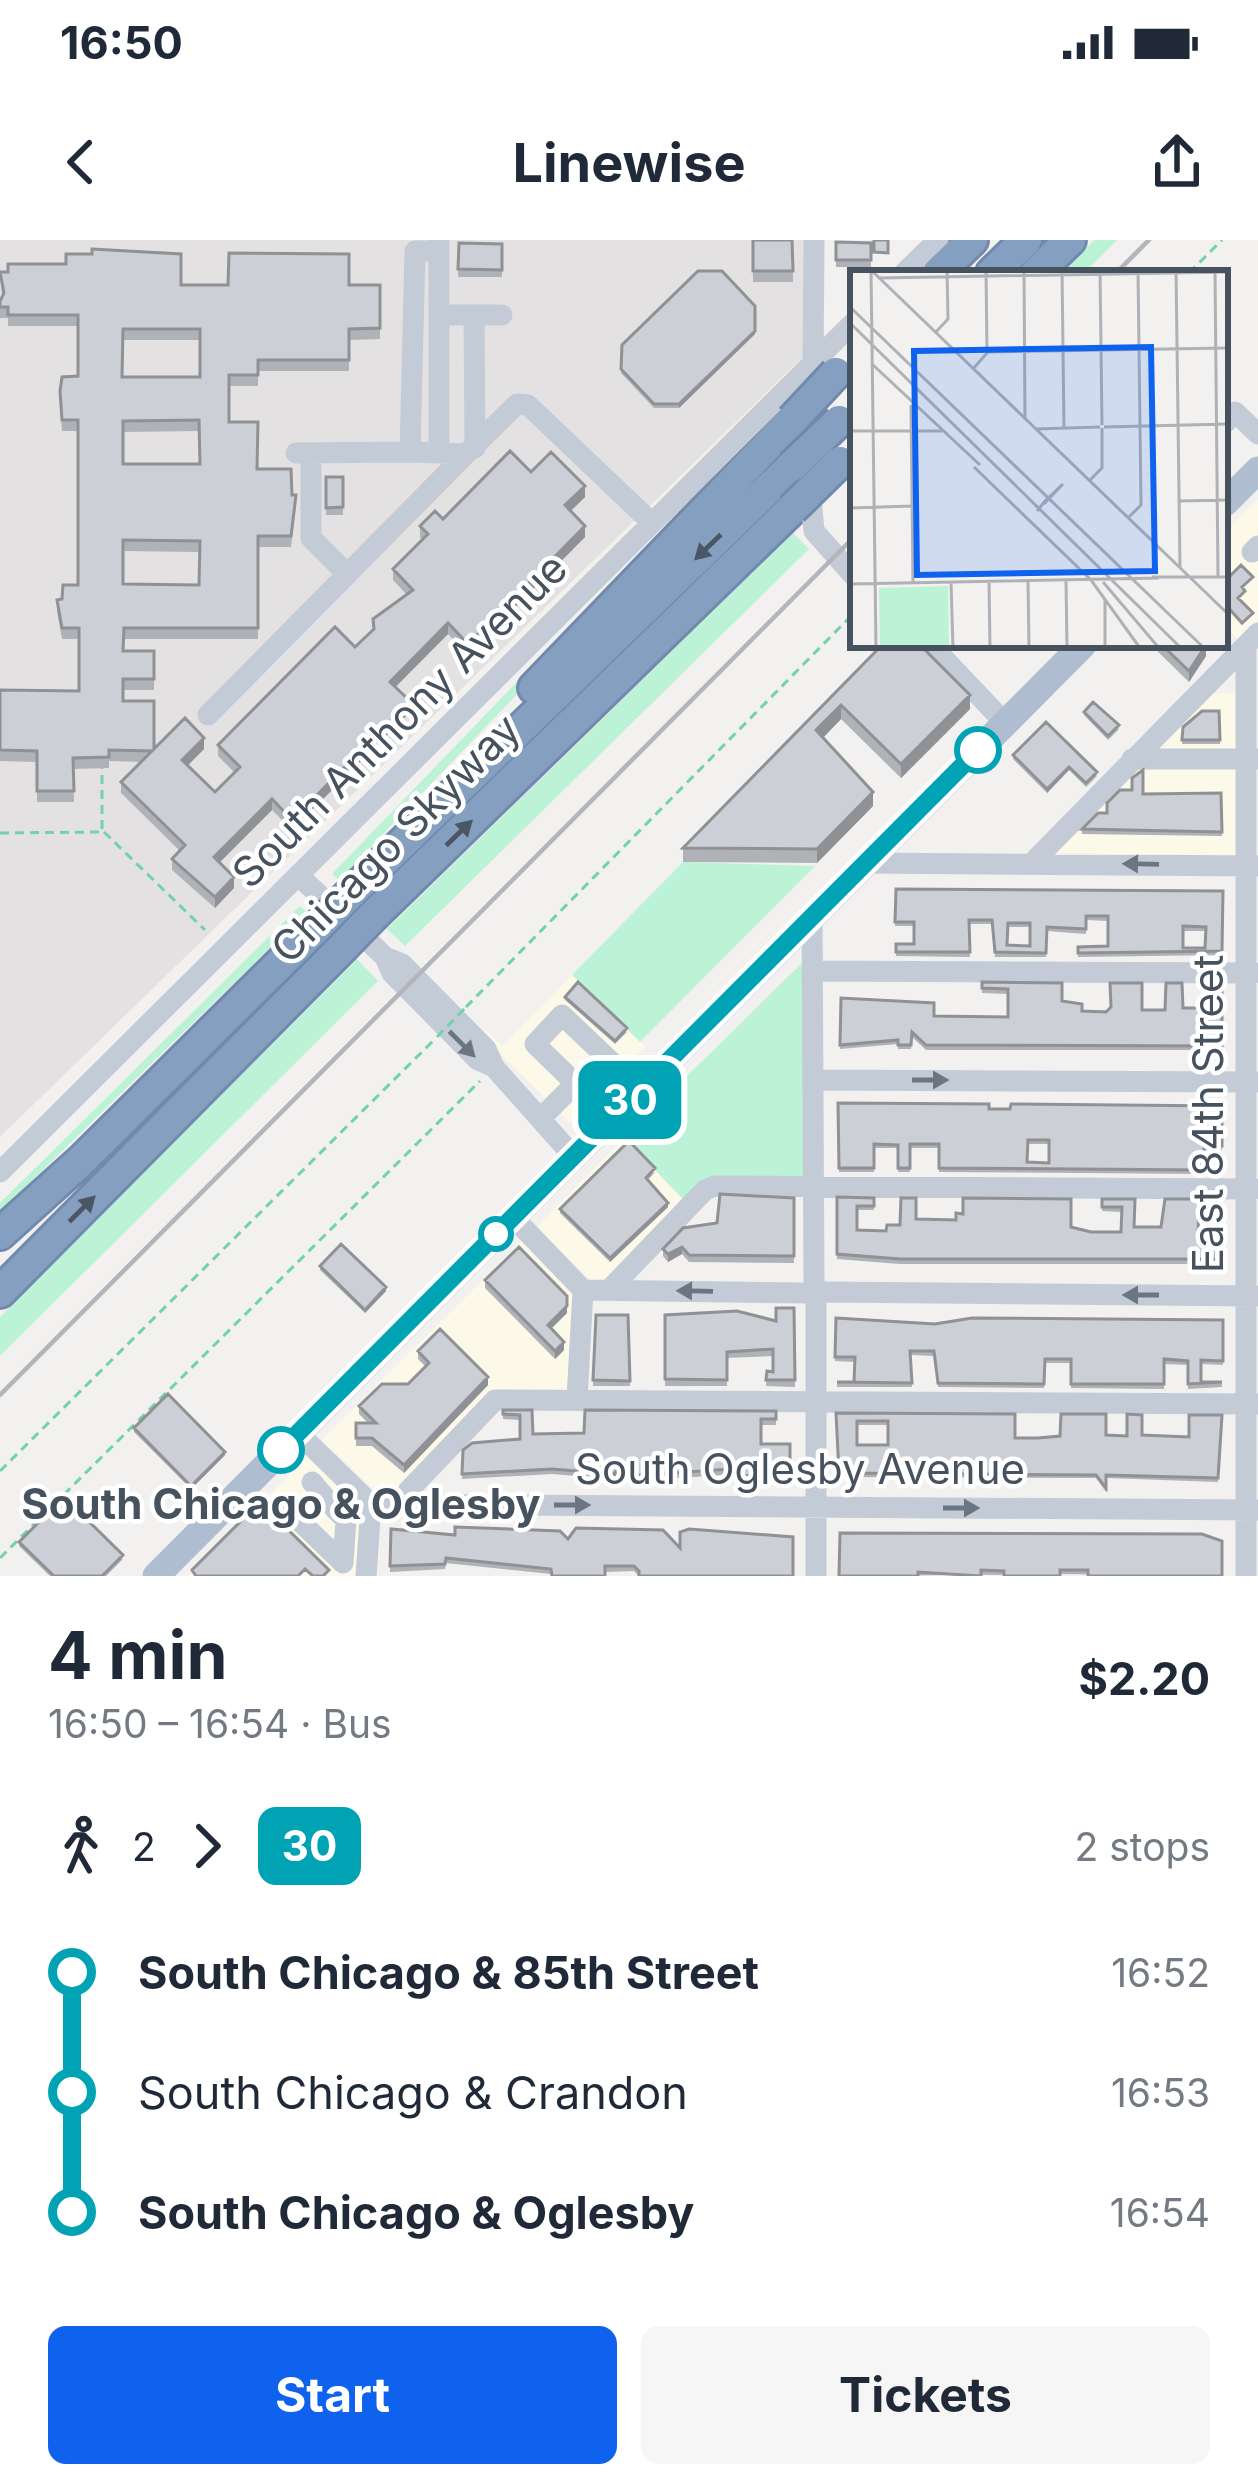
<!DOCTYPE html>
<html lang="en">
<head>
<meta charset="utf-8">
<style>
  :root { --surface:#fff; --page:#f6f6f7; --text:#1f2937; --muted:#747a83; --accent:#0e62ee }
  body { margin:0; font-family:Inter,sans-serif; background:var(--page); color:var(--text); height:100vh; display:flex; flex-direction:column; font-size:45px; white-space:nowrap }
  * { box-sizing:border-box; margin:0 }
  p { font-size:39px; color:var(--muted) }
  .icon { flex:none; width:66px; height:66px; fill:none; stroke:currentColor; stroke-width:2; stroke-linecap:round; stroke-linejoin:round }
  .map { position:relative; height:1336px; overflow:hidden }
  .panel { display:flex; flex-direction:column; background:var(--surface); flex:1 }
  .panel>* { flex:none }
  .badge { padding:0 24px; border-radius:18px; font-size:42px; line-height:78px }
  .map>.badge { position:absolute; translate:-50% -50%; box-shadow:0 0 0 6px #fff }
  .legs { display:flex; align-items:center; gap:18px; height:132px; padding:0 48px; font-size:39px }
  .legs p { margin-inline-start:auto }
  .headline { display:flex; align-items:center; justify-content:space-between; height:204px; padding:0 48px }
  h1 { font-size:66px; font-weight:700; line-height:90px }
  .button { display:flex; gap:24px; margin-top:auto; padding:24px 48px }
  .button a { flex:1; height:138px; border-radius:18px; background:var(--accent); color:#fff; font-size:48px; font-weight:700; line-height:138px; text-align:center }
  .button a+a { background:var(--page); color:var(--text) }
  ul { padding:0 48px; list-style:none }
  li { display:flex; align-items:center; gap:42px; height:120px; font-size:45px }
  li i { display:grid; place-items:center; width:18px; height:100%; margin:0 15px; background:currentColor }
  li i::after { content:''; width:30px; height:30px; margin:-15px; border:9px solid; border-radius:50%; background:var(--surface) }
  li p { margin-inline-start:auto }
  li:first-child i { background:linear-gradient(#0000 50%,currentColor 0) }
  li:last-child i { background:linear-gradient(currentColor 50%,#0000 0) }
  .status { display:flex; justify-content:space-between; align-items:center; height:84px; padding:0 60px; background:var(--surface); direction:ltr }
  .status svg { height:33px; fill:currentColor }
  header { display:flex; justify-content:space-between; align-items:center; height:156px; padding:0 48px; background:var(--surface); font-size:54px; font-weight:700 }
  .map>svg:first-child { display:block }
  .commercial { fill:#fdf9e9 }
  .education { fill:#e4e1e2 }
  .green { fill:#bcf2d5 }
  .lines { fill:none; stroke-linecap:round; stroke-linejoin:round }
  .highway-casing { stroke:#7089ad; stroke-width:36 }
  .path { stroke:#72d2a9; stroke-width:3; stroke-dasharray:9 6; stroke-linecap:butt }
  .minor { stroke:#c3cbd6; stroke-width:21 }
  .major { stroke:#aebdd0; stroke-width:27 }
  .highway { stroke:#859fc1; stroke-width:30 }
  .rail { stroke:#b2b5bb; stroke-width:4.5 }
  .highway-bridge-casing { stroke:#7089ad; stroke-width:36; stroke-linecap:butt }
  .path-bridge { stroke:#72d2a9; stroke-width:3; stroke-dasharray:9 6; stroke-linecap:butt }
  .highway-bridge { stroke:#859fc1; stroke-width:30 }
  .wall { fill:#afb2b7; fill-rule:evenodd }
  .shaded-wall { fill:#8f9195 }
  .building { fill:#cccfd5; stroke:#8f9195; stroke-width:3; fill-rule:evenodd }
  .oneway { fill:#4a5664 }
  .oneway2 { fill:#6c7683 }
  .line-1-casing { stroke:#fff; stroke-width:27 }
  .line-1 { stroke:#00a3b4; stroke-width:18 }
  .stop-1-dot { fill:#fff; stroke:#00a3b4; stroke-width:6 }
  .labels { text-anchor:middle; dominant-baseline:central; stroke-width:9; stroke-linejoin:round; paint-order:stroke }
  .street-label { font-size:42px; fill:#47525f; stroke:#fff }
  .stop-label { font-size:42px; font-weight:bold; fill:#47525f; stroke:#fff }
  .inset-road { fill:none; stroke:#aeb1b6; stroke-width:3 }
  .view { fill:#0e62ee; fill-opacity:0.15; stroke:#0e62ee; stroke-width:6 }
  .inset-edge { fill:none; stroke:#47525f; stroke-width:6 }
</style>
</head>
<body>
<div class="status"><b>16:50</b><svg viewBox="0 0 49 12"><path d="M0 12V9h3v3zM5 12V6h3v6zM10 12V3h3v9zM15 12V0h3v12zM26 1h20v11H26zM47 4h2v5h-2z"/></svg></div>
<header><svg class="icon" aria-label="back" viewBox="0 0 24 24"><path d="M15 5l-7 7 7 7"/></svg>Linewise<svg class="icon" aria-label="share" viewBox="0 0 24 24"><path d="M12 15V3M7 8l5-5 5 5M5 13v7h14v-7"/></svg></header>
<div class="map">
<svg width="1258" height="1336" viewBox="0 0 1258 1336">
  <rect width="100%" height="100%" fill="#f3f0f0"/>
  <path class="commercial" d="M1258,259V397L1237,398L1225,387V292Z
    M1237,453V615L1044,613L1196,454Z
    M572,735L645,806L570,883L482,795L486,790L502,806Z
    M624,898L689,966L617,1041L593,1042L537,987Z
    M523,1000L580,1061L577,1159L495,1160L407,1254L380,1255L322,1200Z
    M310,1214L369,1273L366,1336H189Z"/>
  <path class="education" d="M0,0H804L803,117L0,897Z"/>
  <path class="green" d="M1094,0H1117L1084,33H1061Z
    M785,164L794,165L339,640L332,634Z
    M793,293L809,309L405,706L387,689Z
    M683,622L815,626L640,802L572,735Z
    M300,666L306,672L299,679L0,972V963Z
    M357,719L378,741L0,1116V1077Z
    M802,723L807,728L806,941L709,943L687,963L624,898Z"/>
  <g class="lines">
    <defs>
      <path id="highway" d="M938,33L972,0
        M992,33L1026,0
        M1036,33L1070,0
        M534,448L792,180
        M352,652L792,226
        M375,674L792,269
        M0,994L83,919L319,685
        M0,1052L342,708"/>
    </defs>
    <use href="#highway" class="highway-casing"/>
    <path class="path" d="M1189,33L1222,0
      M104,592L205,690
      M0,593L102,592V528
      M466,767L853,374
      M0,1231L433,801
      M0,1318L480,841"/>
    <path class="minor" d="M439,11H415L410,212L466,214L517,164L528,165L652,283
      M904,33L938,0
      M439,75H502
      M474,75L475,208
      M813,125L814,0
      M1225,183L1235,172L1258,194
      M296,213L410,212
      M311,213V298L347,334
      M439,213V1
      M810,246L814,291L853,335
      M1252,312L1258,306
      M931,405L1005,483
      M1246,411V1336
      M208,475L466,214
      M1132,519H1258
      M863,623L1257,626
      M1032,623L1258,393
      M299,636L385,717L402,724L486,809L494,827L478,820L392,733L385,717
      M812,674L814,1044
      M812,731L1255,733
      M494,827L574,917
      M813,840L1256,842
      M575,843L535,804L562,775L641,850
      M541,878L604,815
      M0,932L853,83
      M513,977L583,1050L806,1053
      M609,1050L705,950L715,946L1255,949
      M825,1052L1257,1056
      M577,1159L583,1050
      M298,1193L371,1264L1258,1270
      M312,1242L335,1269
      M282,1264L343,1323L346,1280L335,1269L355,1249
      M403,1264L408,1251L495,1160L1257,1164
      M366,1336L371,1264
      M816,1336V1063"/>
    <path class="major" d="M1225,263L1258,230
      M156,1336L1083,405"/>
    <use href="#highway" class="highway"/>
    <path class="rail" d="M1116,33L1149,0
      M0,1155L853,298"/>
    <defs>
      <path id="highway-bridge" d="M792,180L836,133
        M792,226L839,181
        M792,269L840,222
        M319,685L352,652
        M342,708L375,674"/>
    </defs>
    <use href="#highway-bridge" class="highway-bridge-casing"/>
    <path class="path-bridge" d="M437,797L465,768"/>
    <use href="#highway-bridge" class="highway-bridge"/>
  </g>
  <path class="wall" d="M753,0H792L793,42H753Z
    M836,2L871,3V27H836Z
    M459,3L502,4V37H458Z
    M0,32L181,45H380V99L349,100V131H258V146H229V182L257,229L292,255L296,266L291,307H258V399H124V411H154V450H123V461L154,509H204L188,525L215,552L235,533L218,516V505L355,407L407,355L393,340V329L422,300L420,297V286L443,279L531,232L585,257L571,271L585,297L468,415L448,394L396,447L410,472L292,590L272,570L220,622L234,648L215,668L172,630V619L180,611L121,553V542L142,522L109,521V528L73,529L74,562H37V522L0,521V450L79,451V399H62L57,371V360L62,359L78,345V191H62L60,162V151L78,136V86H8V78H0V61L2,57ZM123,100H200V137H122ZM199,191L200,224H123V192ZM123,311L200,312L199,345L123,344Z
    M755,94L679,168H654L621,133L622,105Z
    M326,237H343V275H326Z
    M882,405L970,469L901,538L841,479L823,498L873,566L817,623L683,622V608Z
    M1151,405H1206V416L1189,442Z
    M1219,471L1220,504H1182L1183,487Z
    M1084,472L1119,489L1108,500L1084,475Z
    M1046,482L1097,536L1086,547L1069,530L1047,553L1013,519V515Z
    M1221,553L1222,596L1082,594V589L1107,573Z
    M896,649L1223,651L1222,715L1078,717V707L1108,706V681L1086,680V694L1047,691L1046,717H995L992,684H969L970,717L896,716V704H914V686H895ZM1008,687H1030V706L1007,705ZM1183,691H1206L1205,708H1183Z
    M982,742L1062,761L1082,771L1205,768L1222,743V810H926L912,797L911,809H898V804L840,809L841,758L934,776L1008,777V754L982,753Z
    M565,757L627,792L615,804L565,760Z
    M838,863L989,869L1222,866V910H1204V934L939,932V908H910V932H898V908H874V932H839ZM1028,904H1049V923L1027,922Z
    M655,932L648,940L668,967L610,1022L560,973V969Z
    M837,957L874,958V970H857V990L886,991L916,979L1071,987L1091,992H1121L1122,972L1102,971V959H1135L1134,987H1161L1217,959V975L1199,974V997H1217L1216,1024H900L837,1019Z
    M794,958V1023L689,1022L682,1014L668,1022L663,1016V1009L717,983Z
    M320,1026L386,1051L365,1073L320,1030Z
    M485,1040L567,1056V1073L551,1088L564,1110L555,1119L485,1048Z
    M794,1068L795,1147L766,1146L767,1131L773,1132V1116L727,1118V1146H665V1075L776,1081Z
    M596,1075H628L630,1146H593Z
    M836,1078L935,1084L1223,1080V1125L1201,1124V1142H1222V1147L1188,1149V1125L1164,1124V1149L1071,1148V1123H1045L1044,1148L938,1147L934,1116L911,1115L912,1147H837V1142H854L855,1122L835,1121Z
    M418,1111L488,1145L404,1233L372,1206H356V1183H368L359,1174V1166L408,1144L425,1126L418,1119Z
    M503,1170H532L533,1194L584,1193L776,1171V1185H761V1204H790V1235L761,1236V1241H743V1234L660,1239V1230L638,1241L630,1226L613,1239L552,1234L462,1239L463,1210L520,1199V1180L503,1179Z
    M836,1173L1015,1198L1106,1195L1189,1197L1222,1175L1218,1242L1106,1238V1252L1096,1238L839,1237ZM857,1185H888V1205H857Z
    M134,1188L225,1215L191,1249L134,1192Z
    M391,1289L455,1295L568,1299L680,1308L793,1297L639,1336L634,1331L551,1334L446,1323L445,1329L390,1332Z
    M840,1293L1222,1336L1060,1334L839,1336Z
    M19,1302L123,1319L106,1336H50L19,1306Z"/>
  <path class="shaded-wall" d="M755,91V94L679,168V164Z
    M585,246V257L565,276V265Z
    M585,286V297L468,415V404Z
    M448,383V394L390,452V442Z
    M1206,405V416L1189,442V431Z
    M970,455V469L901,538V524Z
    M410,461V472L292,590V580Z
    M841,465V479L816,505V490Z
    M204,498V509L182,531V520Z
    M1069,527V530L1047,553V549Z
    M873,552V566L817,623V609Z
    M272,559V570L214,628V617Z
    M234,637V648L215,668V657Z
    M668,963V967L610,1022V1018Z
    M682,1007V1014L668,1022V1014Z
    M386,1047V1051L365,1073V1070Z
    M567,1066V1073L548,1092V1085Z
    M564,1102V1110L555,1119V1111Z
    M488,1137V1145L404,1233V1225Z
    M225,1212V1215L191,1249V1246Z
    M630,1220V1226L613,1239V1234Z
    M660,1224V1230L638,1241V1236Z"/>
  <path class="building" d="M753,0H792L793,31H753Z
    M874,0H888V13L874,12Z
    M836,2L871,3V20H836Z
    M459,3L502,4V30L458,29Z
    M92,9L181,14V45H228L229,13L349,14V45H380V88L349,89V120H258V135H229V182H258L257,229H291L292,255H296L291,296H258V388H124L123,411H154V439H123V461H154V509L185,478L204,498L182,520L215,552L240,527L218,505L335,387L355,407L374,389L373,379L413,350L393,329L428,294L420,286L435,271L443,279L510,211L531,232L551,212L585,246L565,265L585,286L488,384L468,404L448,383L390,442L410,461L312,560L292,580L272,559L214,617L234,637L215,657L172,619L185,605L121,542L152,511L109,510V517L73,518L74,551H37V511L0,510V450L79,451V388H62L57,360L62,359L63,345H78V180H62L60,151L62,137L78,136V75H8V67H0V61L4,53L0,32H8V24H66V14H92ZM123,89H200V137H122ZM199,180L200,224H123V181ZM123,300L200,301L199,345L123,344Z
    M698,31H722L755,66V91L679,164H654L621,129L622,105Z
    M326,237H343V267L326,268Z
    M1241,325L1253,337L1242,347L1245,351L1238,358L1253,373L1242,383L1225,364V330L1230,336Z
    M882,405H920L970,455L901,524L841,465L816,490L873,552L817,609L683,608Z
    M1162,405H1206L1189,431Z
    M1093,462L1119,485L1108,496L1084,472Z
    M1202,471H1219L1220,500H1182L1183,487Z
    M1046,482L1097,532L1086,543L1069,527L1047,549L1013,515Z
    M1143,530V554L1221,553L1222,592L1082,589L1098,573H1107V563L1120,550H1132V538Z
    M896,649L1223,651L1222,711L1078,713V707L1108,706V676H1086V689L1047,687L1046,713L995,712L992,680H969L970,712H896V704H914V682H895ZM1008,683H1030V706L1007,705ZM1183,686L1206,687L1205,708H1183Z
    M578,742L627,788L615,801L565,757Z
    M982,742L1062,743V761L1082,764V771L1106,772L1111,767L1110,743H1142V770H1165L1166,743H1182L1183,768H1205V743H1222V806L926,805L912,792L911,805H898V800L840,805L841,758L934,763V776L1008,777V749L982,748Z
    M838,863L989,864V869H1010L1011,864L1222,866V906H1204V930L939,928V904H910V928H898V905L874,904V928H839ZM1028,900H1049V923L1027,922Z
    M629,901L655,928L646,938L668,963L610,1018L560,969Z
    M720,954L794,958V1016L689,1015L682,1007L668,1014L663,1009L683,988L717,983Z
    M837,957L874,958V966H857V990L886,991L887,985H900L901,958H916V979L956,980V973L963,974V958L1071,959V987L1091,992H1121L1122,967H1102V959H1135L1134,987H1161L1165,959H1217V970H1199L1198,992L1199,997H1217L1216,1019H900L837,1014Z
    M341,1004L386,1047L365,1070L320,1026Z
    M519,1007L567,1056V1066L548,1085L564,1102L555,1111L485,1040Z
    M776,1068H794L795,1140H766L767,1131L773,1132V1109L727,1112V1140L665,1139V1075L737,1071L776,1081Z
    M596,1075H628L630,1141L593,1140Z
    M836,1078L935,1084L972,1078L1223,1080V1121L1201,1120V1142H1222L1188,1144V1121L1164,1119V1144H1071V1119H1045L1044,1144L938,1143L934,1111H910L912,1143L837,1142H854L855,1117H835Z
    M440,1089L488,1137L404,1225L372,1198H356V1183H376L359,1166L382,1144H408L429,1123L418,1111Z
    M168,1154L225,1212L191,1246L134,1188Z
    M503,1170H532L533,1194L584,1193L585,1170L776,1171V1179H761V1204H790V1230H761V1235L743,1236V1228L660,1234V1224L638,1236L630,1220L613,1234L552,1229L462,1234L463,1210L472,1203L520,1199V1175L503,1174Z
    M836,1173L1015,1174V1198H1038L1060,1196L1061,1174H1106V1195L1127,1196V1174L1142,1175V1195L1189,1197V1175H1222L1218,1238L1106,1235V1248L1096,1235L839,1233ZM857,1181H888V1205H857Z
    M64,1257L123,1315L102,1336H54L19,1302Z
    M260,1262L329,1330L323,1336H313L305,1329L298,1336H196L192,1330Z
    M455,1287L560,1291L568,1299L576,1288L663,1290L680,1308V1292L689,1289L793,1297V1336H639V1331L634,1326H605V1336H552L551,1329L446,1318L445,1324L390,1326L391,1289L455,1295Z
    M840,1293L1202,1294L1222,1301V1336H1088V1330H1060V1336H1004V1331L981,1330V1336L918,1332V1336H839Z"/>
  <defs><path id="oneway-solid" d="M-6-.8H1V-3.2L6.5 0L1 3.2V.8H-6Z" transform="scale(3)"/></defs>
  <g class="oneway">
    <use href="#oneway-solid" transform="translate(708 307) rotate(136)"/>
    <use href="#oneway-solid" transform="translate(459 593) rotate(-44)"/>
    <use href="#oneway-solid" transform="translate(82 969) rotate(-45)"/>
  </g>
  <g class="oneway2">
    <use href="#oneway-solid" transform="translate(1141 624) rotate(-179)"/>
    <use href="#oneway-solid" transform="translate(462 804) rotate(45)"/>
    <use href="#oneway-solid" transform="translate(930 840)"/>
    <use href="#oneway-solid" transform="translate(695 1051) rotate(-179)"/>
    <use href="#oneway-solid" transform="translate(1141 1055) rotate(-180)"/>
    <use href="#oneway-solid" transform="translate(572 1265)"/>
    <use href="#oneway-solid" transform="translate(961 1268)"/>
  </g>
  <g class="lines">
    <defs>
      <path id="line-1" d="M281,1210L978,510"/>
    </defs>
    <use href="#line-1" class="line-1-casing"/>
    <use href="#line-1" class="line-1"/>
  </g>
  <g class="stop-1-dot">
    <circle cx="978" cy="510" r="21"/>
    <circle cx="496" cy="994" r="15"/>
    <circle cx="281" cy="1210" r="21"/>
  </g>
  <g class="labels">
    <g class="street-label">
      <text transform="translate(399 480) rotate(-45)">South Anthony Avenue</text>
      <text transform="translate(395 598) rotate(-45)">Chicago Skyway</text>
      <text transform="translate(1207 874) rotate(-90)">East 84th Street</text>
      <text x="800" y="1228">South Oglesby Avenue</text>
    </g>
    <g class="stop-label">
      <text x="281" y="1263">South Chicago &amp; Oglesby</text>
    </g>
  </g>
  <g transform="translate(850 30)">
    <rect width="378" height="378" fill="#f3f0f0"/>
    <path d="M98,316L99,378H30L29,318Z" fill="#bcf2d5"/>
    <path class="inset-road" d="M21,0L378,344M21,0L26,378M174,0L175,150M212,0L214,158M250,0L252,155M326,0L330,297M365,2L368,307M29,8L378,2M0,37L354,378M0,53L331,378M85,63L98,49L97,0M137,82L378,78M22,94L130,195M123,99L137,83L136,0M61,135L63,313M254,157L378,154M185,159L250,157M0,161H93M124,197L241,310L290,378M239,211L252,198V158M329,231L378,230M0,238L62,236M187,241L195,231L213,214L194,234M278,248L291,235L288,1M302,307H378M216,310L217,378M139,311L140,378M178,311L179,378M101,312L103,378M253,312L309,378M0,314L309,308M255,329V378"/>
    <path class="view" d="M301,77L305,301L67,305L64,81Z"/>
    <rect width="378" height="378" class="inset-edge"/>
  </g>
</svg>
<b class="badge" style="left:630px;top:860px;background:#00a3b4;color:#fff">30</b>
</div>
<section class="panel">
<div class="headline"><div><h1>4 min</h1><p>16:50 – 16:54 · Bus</p></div><b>$2.20</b></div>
<div class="legs"><svg class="icon" aria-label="walk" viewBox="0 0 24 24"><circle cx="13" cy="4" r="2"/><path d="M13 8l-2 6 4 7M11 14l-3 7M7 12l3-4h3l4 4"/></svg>2<svg class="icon" aria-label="forward" viewBox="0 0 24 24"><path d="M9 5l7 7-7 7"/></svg><b class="badge" style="background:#00a3b4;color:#fff">30</b><p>2 stops</p></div>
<ul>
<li><i style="color:#00a3b4"></i><b>South Chicago &amp; 85th Street</b><p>16:52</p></li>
<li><i style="color:#00a3b4"></i><span>South Chicago &amp; Crandon</span><p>16:53</p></li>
<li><i style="color:#00a3b4"></i><b>South Chicago &amp; Oglesby</b><p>16:54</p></li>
</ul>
<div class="button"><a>Start</a><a>Tickets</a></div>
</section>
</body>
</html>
